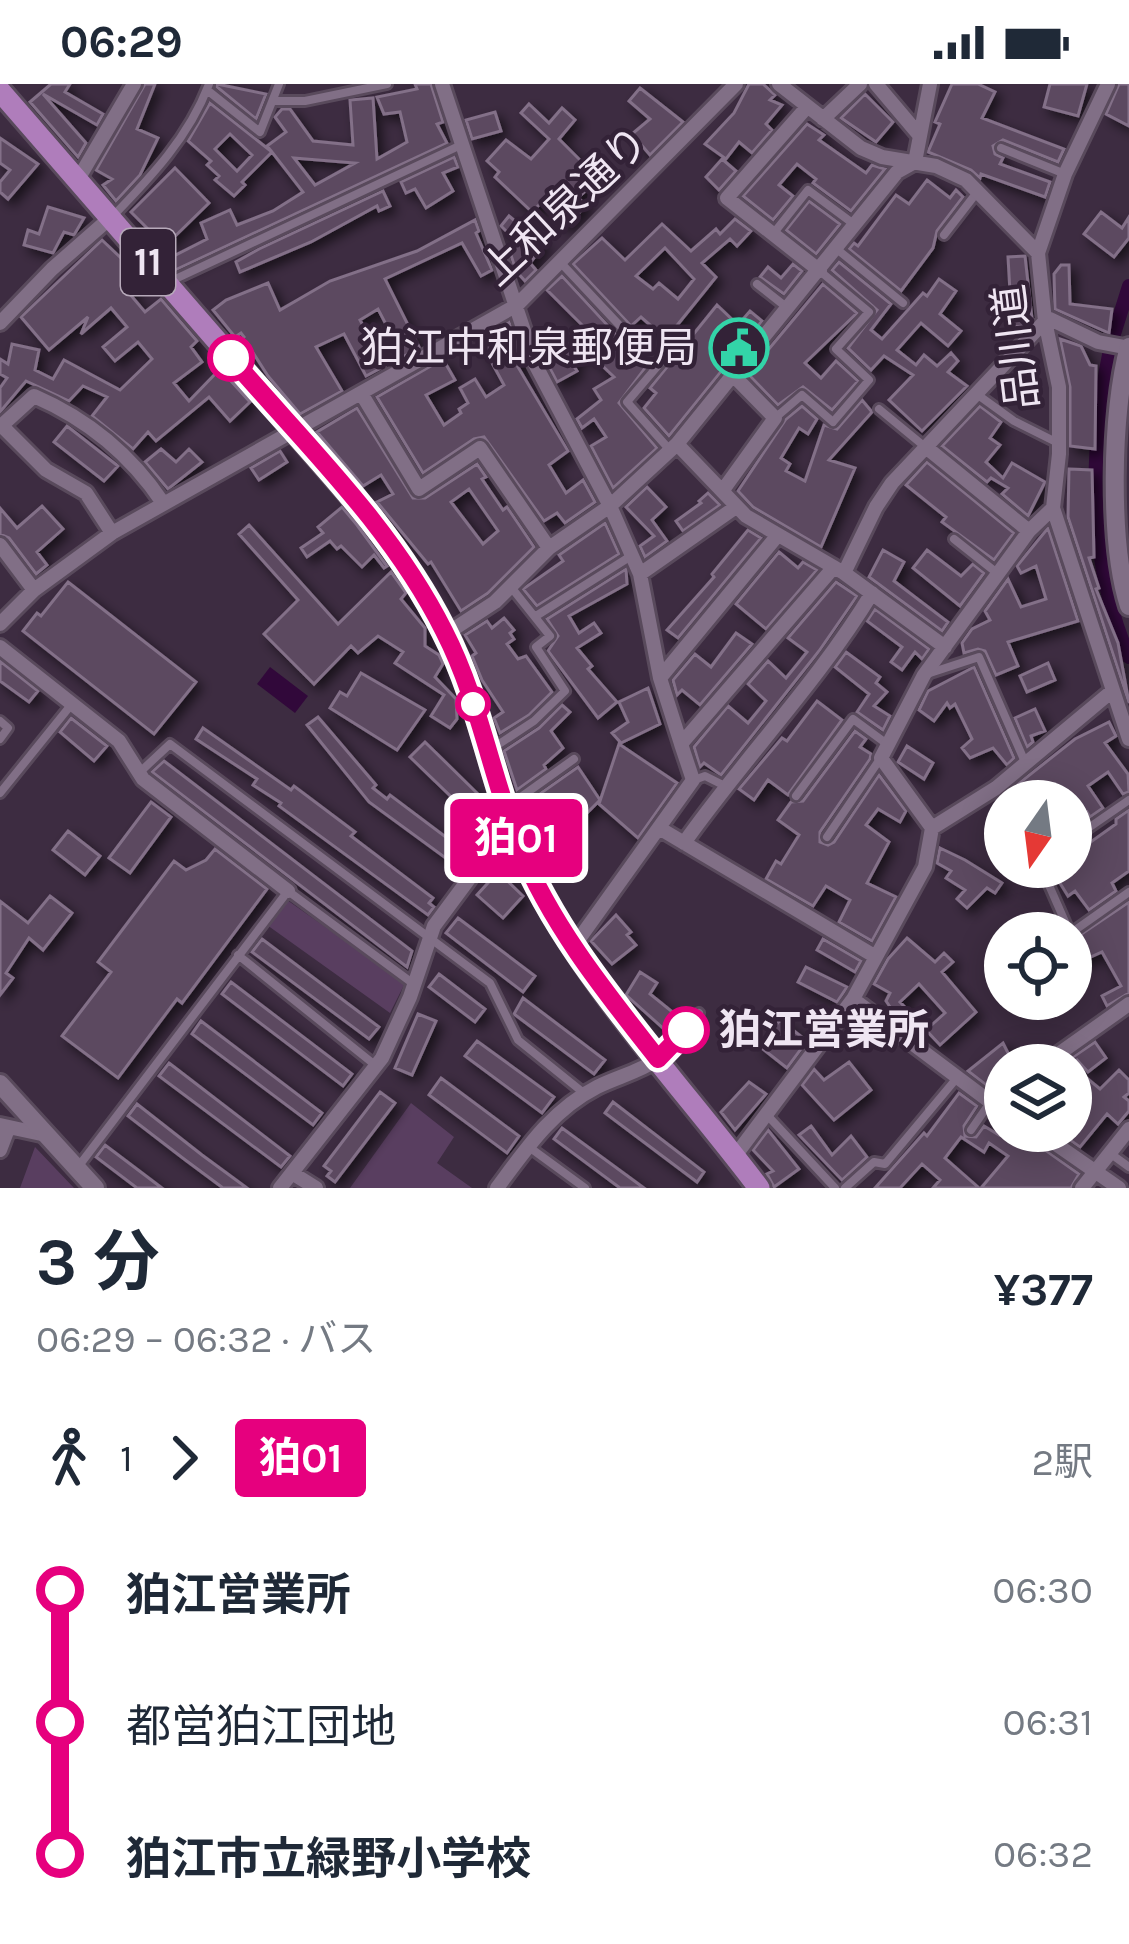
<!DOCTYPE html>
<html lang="ja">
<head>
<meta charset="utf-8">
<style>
  :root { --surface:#fff; --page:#f6f6f7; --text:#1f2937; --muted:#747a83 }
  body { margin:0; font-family:Karla,"Noto Sans JP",sans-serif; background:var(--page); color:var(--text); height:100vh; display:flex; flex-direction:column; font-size:45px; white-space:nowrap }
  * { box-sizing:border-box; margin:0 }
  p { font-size:39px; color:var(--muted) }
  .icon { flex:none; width:66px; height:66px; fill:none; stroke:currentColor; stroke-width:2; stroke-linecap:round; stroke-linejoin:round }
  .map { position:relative; height:1104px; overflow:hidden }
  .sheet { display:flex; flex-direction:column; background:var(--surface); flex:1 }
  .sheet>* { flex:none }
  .badge { padding:0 24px; border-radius:9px; font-size:42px; line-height:78px }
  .needle { width:78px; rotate:194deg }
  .controls { position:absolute; left:984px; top:696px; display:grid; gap:24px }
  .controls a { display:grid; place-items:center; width:108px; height:108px; border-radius:50%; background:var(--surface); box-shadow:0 6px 30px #0003; font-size:60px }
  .map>.badge { position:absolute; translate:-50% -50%; box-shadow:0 0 0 6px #fff }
  .legs { display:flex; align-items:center; gap:18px; height:132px; padding:0 36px; font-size:39px }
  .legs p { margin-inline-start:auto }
  .headline { display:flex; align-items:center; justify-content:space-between; height:204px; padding:0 36px }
  h1 { font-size:66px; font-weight:700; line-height:90px }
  ul { padding:0 36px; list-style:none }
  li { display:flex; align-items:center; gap:42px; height:132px; font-size:45px }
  li i { display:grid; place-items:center; width:18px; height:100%; margin:0 15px; background:currentColor }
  li i::after { content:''; width:30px; height:30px; margin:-15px; border:9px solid; border-radius:50%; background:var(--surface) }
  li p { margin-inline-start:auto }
  li:first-child i { background:linear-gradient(#0000 50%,currentColor 0) }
  li:last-child i { background:linear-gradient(currentColor 50%,#0000 0) }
  .status { display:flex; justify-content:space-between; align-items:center; height:84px; padding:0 60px; background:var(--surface); direction:ltr }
  .status svg { height:33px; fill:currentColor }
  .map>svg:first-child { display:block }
  .green { fill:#593e60 }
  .water { fill:#31083a }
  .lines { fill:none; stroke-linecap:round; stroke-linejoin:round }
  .canal { stroke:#31083a; stroke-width:14 }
  .building { fill:#5b4a60; stroke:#837088; stroke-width:3; fill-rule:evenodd; filter:url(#shadow) }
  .service-casing { stroke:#594a5c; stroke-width:14 }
  .minor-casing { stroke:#594a5c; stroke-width:20 }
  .tertiary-casing { stroke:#594a5c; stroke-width:24 }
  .primary-casing { stroke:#594a5c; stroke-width:27 }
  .service { stroke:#816f86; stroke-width:8 }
  .minor { stroke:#816f86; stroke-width:14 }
  .tertiary { stroke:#816f86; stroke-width:18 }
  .primary { stroke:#af7dbb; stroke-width:21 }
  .line-1-casing { stroke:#fff; stroke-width:27 }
  .line-1 { stroke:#e6007e; stroke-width:18 }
  .stop-1-dot { fill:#fff; stroke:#e6007e; stroke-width:6 }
  .labels { text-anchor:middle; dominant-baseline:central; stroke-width:9; stroke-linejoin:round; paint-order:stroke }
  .shield { fill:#332237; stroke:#b7aaba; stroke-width:3 }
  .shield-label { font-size:39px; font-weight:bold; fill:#efe5f2 }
  .street-label { font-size:42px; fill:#efe5f2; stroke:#332237 }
  .poi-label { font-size:42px; fill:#efe5f2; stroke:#332237; text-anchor:end }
  .stop-label { font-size:42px; font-weight:bold; fill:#efe5f2; stroke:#332237; text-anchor:start }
</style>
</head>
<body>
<div class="status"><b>06:29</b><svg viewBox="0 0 49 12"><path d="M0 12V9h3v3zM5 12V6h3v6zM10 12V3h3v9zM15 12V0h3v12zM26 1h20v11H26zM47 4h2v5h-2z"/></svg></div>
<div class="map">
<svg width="1129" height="1104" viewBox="0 0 1129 1104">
  <defs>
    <filter id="shadow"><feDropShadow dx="5.5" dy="5.5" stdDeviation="6" flood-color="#0009"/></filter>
  </defs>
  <rect width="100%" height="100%" fill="#3d2c41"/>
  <path class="green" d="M287,816L405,899L390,929L267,841Z
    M411,1019L454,1053L437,1079L472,1104H350Z
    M35,1063L74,1104H20Z"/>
  <path class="water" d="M270,583L308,612L295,629L257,600Z"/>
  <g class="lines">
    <path class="canal" d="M1114,250L1129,202
      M1109,271C1089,370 1088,479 1129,573"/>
  </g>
  <path class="building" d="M51,0H70L65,8L103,30L97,41L43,10L86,59L78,73L30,18Z
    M145,0H155L137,45L158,54L140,91L116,117L103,101L112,95L96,86Z
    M217,0L266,10L256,35L217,3Z
    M415,0H431L443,38L437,40L447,59L175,186L171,181L168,175L207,155L201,139L230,126L237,141L273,127L303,108L272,68L242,98L245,101L234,112L215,96L219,92L207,81L211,77L188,57L210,19L272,68L267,62L286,48L275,33L282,25H290L313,57L353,61L350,16L373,14L377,75L407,58L400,28L384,30L377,13L417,5ZM230,50L252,71L237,87L215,65ZM294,74L355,79L315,101Z
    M749,0H763L775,11L770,16L782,21L766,40L772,46L752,69L739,58L726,75L705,60L734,29Z
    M952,0H978L995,8L982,34L1064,65L1058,78L1003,56L993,62L995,70L1003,74L1000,80L1050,98L1045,113L981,90L980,94L971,86L928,68L940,40L935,38Z
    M1050,0H1087L1078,32L1044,23Z
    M1119,0H1129V42L1106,30Z
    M640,4L683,38L650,71L632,50L650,35L629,17Z
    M865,10L893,38L876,58L841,34Z
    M529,20L549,39L562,24L575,36L559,55L588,84L590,82L601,92L578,114L586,121L567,142L541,119L532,128L495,93L499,88L487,77L506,56L531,75L549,55L521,29Z
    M495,28L501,47L472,55L466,36Z
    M807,40L824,51L819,56L866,89L872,81L885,85L851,127L813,99L816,95L797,80L779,101L793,112L773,136L743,112Z
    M0,54L38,80L8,115L0,108V98L10,86L0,79Z
    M454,73L458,83L443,89L453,107L426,124L415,105L406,109L401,98Z
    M722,75L736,87L719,106L706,93Z
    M175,84L209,119L165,162L131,128Z
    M927,96L950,114L956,106L963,113L937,147L933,164L901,207L849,165L854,159L858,162L896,111L909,120Z
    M383,107L390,122L379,127L377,122L311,158L240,188L236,178L259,165Z
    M809,117L840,140L816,170L786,146Z
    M48,123L84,134L74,151L64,148L53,169L24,161L28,146L39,150Z
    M1101,128L1122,144L1129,133V154L1114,173L1084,150Z
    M509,132L544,161L530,179L536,186L525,197L516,187L510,168L519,160L501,142Z
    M735,135L751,147L737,162L730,155L702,179L716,193L666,255L641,233L631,242L573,180L602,154L625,176L662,140L691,167L716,145L720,150ZM665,164L694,195L678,215L659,199L653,205L636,192Z
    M475,136L479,147L476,149L492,186L481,192L462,159L385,195L419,263L403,273L378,225L360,236L385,282L366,292L344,250L316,263L342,307L300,330L268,292L250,264L246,267L242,263L239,259L244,253L241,249L235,253L213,226L226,216L268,199L280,226L330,197L417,167Z
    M102,156L143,195L128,208L145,228L161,215L197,257L191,263L202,278L174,299L189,317L220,285L250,318L230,337L209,313L156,357L148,348L133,365L92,332L107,313L83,302L69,317L26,297L0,328V304L7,294L0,290V275L8,280L12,260L39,266L35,286L53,295L64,276L120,306L152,275L138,258L115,277L103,263L127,243L111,224L81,250L88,233L49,266L21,233Z
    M1025,172L1032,235L1025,242L1012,243L1008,173Z
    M839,178L891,220L871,246L882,255L923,209L927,212L939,195L956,207L940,230L961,247L948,262L921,239L897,266L916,281L924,271L937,282L951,269L958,277L948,288L967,302L922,347L889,316L913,291L884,272L871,286L848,264L877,226L832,186Z
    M793,180L802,187L784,210L760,193L768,183L781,194Z
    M1061,181H1069L1070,220L1112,225L1109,249L1055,225L1054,190Z
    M562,192L646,283L619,319L657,364L613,404L591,362L606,353L594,335L582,344L577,335L601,316L594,305L614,293L588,268L571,278L577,287L557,298L545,275L588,247L547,206Z
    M823,200L857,229L805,279L821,294L836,277L858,297L832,326L803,303L778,321L748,290Z
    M717,221L738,241L750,227L762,237L669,352L644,324L656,309L650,304Z
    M509,238L523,280L518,283L568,367L549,381L566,409L583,396L595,418L565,439L557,429L544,437L484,353L474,355L423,389L377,313L443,275L455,296L426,311L444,341L461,329L459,325L468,319L460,304L475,295L486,313L504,301L479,255Z
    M1060,255L1081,262L1090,281L1096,282L1095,365L1070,362V303Z
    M862,316L872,328L829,376L855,384L821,463L753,423L738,407L786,335L802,322L817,335L808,350L799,344L781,374L790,380L786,387L805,397L824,341L837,345Z
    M980,322L1001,338L990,354L1000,361L986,378L1003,394L1012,379L1045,398L1028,432L1002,410L1008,404L991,394L987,398L942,362Z
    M357,324L413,414H425L477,380L486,393L482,395L503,426L507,423L534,463L488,509L461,527L431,478L428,480L377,418L393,410L381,391L363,402L317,348ZM469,405L498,447L483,460L451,418Z
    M67,342L118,382L104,397L54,358Z
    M161,365L176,378L189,365L202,378L168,405L145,378Z
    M280,367L287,378L259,396L251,384Z
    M927,378L1014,449L994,476L942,438L946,433L906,401Z
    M1069,385L1092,386L1094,473L1089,474L1099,504L1096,505L1118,559L1129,619L1068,433Z
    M647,403L666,423L652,436L667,457L645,473L640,462L654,452L626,423Z
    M708,409L720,421L683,447L676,437L701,419L699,417Z
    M42,422L63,445L37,468L47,481L36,490L9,454L0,450V424L17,444Z
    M342,423L357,441L387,482L384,484L374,471L362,483L341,462L337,465L330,457L307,473L301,464L323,449L318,443Z
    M605,439L619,470L537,522L523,505L563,477L559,471Z
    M249,441L338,540L391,488L406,509L401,515L425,544V562L439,571L443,580L435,593L456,615L457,635L450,644L431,632L444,611L395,579L403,568L378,552L358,569L351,562L314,600L264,550L298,516L239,450Z
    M1048,444L1078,537L1008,558L1018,582L996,591L985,567L978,565L964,569L962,559L972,545L990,536L985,527L1008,495L1021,523L1046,515L1036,482L1021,489L1017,482Z
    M748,446L761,454L678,554L667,546L714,493L712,490Z
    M883,466L904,478L894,497L948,538L942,547L869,493Z
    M927,466L961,492L973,480L984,489L960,522L913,484Z
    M779,468L798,484L803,478L817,486L766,545L736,520Z
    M626,485L627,500L569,532L579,549L594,539L601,549L577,564L592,582L588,585L617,618L598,634L548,567L558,552L547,535Z
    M68,498L196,598L154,650L23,547L37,529L41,532Z
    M836,498L857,512L819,567L721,691L704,679L700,683L694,663L728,622L748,639L766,617L748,600L768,577L786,594L807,568L788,554Z
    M875,525L929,565L922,575L915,568L902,586L891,578L902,563L867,537Z
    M504,534L514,546L510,549L514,555L507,560L518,575L526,572L552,608L529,631L500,649L494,634L503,628L482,596L472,572L476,569L465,551L487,537L492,544Z
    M736,549L752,560L700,621L682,606L677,611L673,596L695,570L711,583Z
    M846,568L880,593L876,599L887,608L874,622L890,632L883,646L857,628L869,610L835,583Z
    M0,577L38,607L29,618L0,597Z
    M1048,579L1055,596L1027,608L1020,592Z
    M974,583L1014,674L1007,681L993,664L970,674L962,664L972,655L955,620L950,624L947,619L934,637L919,626L928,607Z
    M361,589L425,626L397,666L330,624L340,608L347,612Z
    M648,604L660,640L621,659L612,649L628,638L619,618Z
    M817,617L842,636L788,711L768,696L754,716L739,705L782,654L787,657Z
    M562,621L570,628L551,647L563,664L544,681L546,685L517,706L504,667L539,644Z
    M1035,625L1045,647L1031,652L1033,658L1027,663L1015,634Z
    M318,633L376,701L373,704L387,715L390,711L467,769L463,774L468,778L462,786L369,718L307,641Z
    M71,634L107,662L94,677L60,648Z
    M1109,638L1116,652L1105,659L1128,690L1129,708L1123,710L1108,688L1088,702L1103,724L1090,733L1087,728L1071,739V717H1030L1018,700L1075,655Z
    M203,644L291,706L294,702L355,748L351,752L433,814L429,819L434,823L428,831L279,722L281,719L253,701L257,695L196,655Z
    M855,647L866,655L860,663L871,670L870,675L820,748V758L828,761L834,758L879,691L906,727L900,738L878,725L866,741L889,758L867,799L896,813L872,857L839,838L850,816L826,802L813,822L766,795L776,777L781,780L799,751L778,736L791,718L803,717Z
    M425,658L480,712L466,727L410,673Z
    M619,660L677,699L638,754L599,720Z
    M907,662L933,679L924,695L898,678Z
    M164,677L412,867L407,883L152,688Z
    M578,683L600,716L570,746L550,728L541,737L534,729L528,734L523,729L521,723Z
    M151,718L171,733L130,789L109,774Z
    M1129,726V787L1112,799L1116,807L1089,826L1075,807L1068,812L1050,783H1071V772L1116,740V735Z
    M68,747L100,772L85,791L53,766Z
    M940,764L965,776L1002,799L995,809L987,804L967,824L957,815L965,806L946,794L951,787L937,779Z
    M215,765L267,805L182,919L177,915L118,994L62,952L111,888L98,878L174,777L186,786L206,776Z
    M498,788L523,812L503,834L477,811Z
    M50,812L72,829L43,866L29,854L6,889L13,894L0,911V817L28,839Z
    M1129,818V909L1107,922L1102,912L1121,902L1102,868L1075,880L1071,857Z
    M616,831L631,848L627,851L636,861L612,880L591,857Z
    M458,834L535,892L523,908L446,849Z
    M907,854L935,878L944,869L953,878L942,888L976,928L940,961L926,946L945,929L919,900L900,918L923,942L916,948L899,936L886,917L890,909L874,900L888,875Z
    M262,855L379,943L369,955L252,868Z
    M823,855L861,877L855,888L817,866Z
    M806,883L847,903L837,918L798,898Z
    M640,888L657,899L650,910L675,930L664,945L626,911Z
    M439,890L485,925L475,938L429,903Z
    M231,898L352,990L343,1002L222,910Z
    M523,914L605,976L594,990L514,930Z
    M418,930L436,937L412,991L395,984Z
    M780,936L807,957L787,984L759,962Z
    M201,937L322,1029L313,1041L192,950Z
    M477,957L554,1013L542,1029L465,972Z
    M1095,958L1106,974L1088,988L1077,976L1073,979L1070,975Z
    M1003,959L1014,981H1005V993L990,1004L968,987Z
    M849,978L871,1006L834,1036L802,1001L814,985L824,996Z
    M169,979L290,1072L281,1083L159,992Z
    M1119,986L1129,996V1009L1124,1013L1129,1017V1027L1118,1040L1107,1030L1080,1063L1057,1047H1071V1014L1088,995L1100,1005Z
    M441,994L519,1052L507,1069L429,1011Z
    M749,998L766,1010L735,1046L721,1028Z
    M380,1008L395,1019L335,1098L327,1092L331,1087L324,1082Z
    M959,1009L977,1022L964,1042L965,1052L976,1053L984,1042L999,1051L1002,1047H1026L1031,1056L1079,1090L1071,1104H981L1008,1072L989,1059L984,1068L961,1053L945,1074L979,1104H933L940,1096L922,1080L900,1104H875L924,1049L927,1052Z
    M613,1018L704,1088L697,1098L605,1029Z
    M137,1020L202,1071L247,1104H223L184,1075L128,1032Z
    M811,1042L832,1071L851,1052L867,1073L842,1096L799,1051Z
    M562,1044L644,1104H620L554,1055Z
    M768,1046L799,1085L774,1103L767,1090L773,1087L753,1066Z
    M105,1061L162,1104H137L96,1073Z"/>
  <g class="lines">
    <defs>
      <path id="service" d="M207,6L260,48L279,0
        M273,17H305L387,0
        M1001,64L1065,90
        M112,133C151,93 189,53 209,0
        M773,150L808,106L855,141
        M944,151L978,107
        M838,166L903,219
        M561,179L638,261
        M169,198L461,61
        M757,200L785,222
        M978,311L1014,337L1058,359
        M879,325L924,362
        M775,334L802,311L833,338L869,296L836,265L869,228L821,188
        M669,365L627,318L673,264
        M954,455L997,489
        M536,532L631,472
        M930,589L979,573L1025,678
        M0,637L8,644L0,655
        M490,666L534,637L565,607L536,563L550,552L511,503
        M140,688L170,660L490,899L518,956L585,1010
        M694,696L705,692L725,702
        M0,709L71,621
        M796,712L853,635L887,660
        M507,723L574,675
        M827,753L880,675
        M1071,756L1129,716
        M1041,783L1070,849
        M1071,849L1129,808
        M238,871L375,981
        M659,974L672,965L699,929
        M768,1032L835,1104
        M971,1046L989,1020
        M529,1063L585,1104
        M1111,1070L1129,1083
        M78,1083L288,807L415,901
        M845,1104L874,1078L885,1080L956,995"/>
      <path id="minor" d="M442,0L535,280L610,422L640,490
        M779,0L861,64L882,73L936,82L966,96L1038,169L1045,237L1059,303V370L1053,424L1129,655
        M876,0L920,52
        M807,23L727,114L820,187
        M823,35L860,0
        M77,97L134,0
        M1038,169L1065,90L1108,0
        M0,239L52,185L110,134
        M361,309L419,405L480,364L549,464
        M1,341L46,386L86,409L112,449
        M0,343L34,312C87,335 131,371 163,419
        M677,360L746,432L844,489L945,563
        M927,364L1029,447
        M723,406L775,334L731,289
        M0,461L34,506
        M844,489L876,423L892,399L1045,237L1050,235L1098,258L1129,264
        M0,540L34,506L112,449L517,221L736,0
        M446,550L495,518L549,464L610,422L677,360L897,88L915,78L930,0
        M0,563L119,657L143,695L288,807
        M660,594L777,452
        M681,660L660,594L640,490L736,423
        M659,744L876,873
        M932,744L881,674L924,591L1029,447L1053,424
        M684,759C744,674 818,598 872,509
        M574,862L693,696L681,660L834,483
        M853,915L925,783L932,744L996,704L1111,608
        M1043,981L1129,920
        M990,1019L1005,1008
        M0,1041L46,1051
        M1037,1047L1119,1104
        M0,1066L8,1045
        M735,1072L853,915L1005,1029
        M292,1089L316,1104
        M280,1104L382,974L410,913L434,842L483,776L513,745
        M497,1104C526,1065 552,1026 597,1003C617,993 639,988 658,975
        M1082,1104L1129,1045"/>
      <path id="tertiary" d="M1129,263C1111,326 1109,460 1129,522
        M0,1000L95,1104"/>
      <path id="primary" d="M0,7L369,432C409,483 444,536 466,597C489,659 501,727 530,787C588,904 681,1001 759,1104"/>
    </defs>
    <use href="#service" class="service-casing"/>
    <use href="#minor" class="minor-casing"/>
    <use href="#tertiary" class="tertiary-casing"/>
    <use href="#primary" class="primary-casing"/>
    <use href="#service" class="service"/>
    <use href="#minor" class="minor"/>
    <use href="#tertiary" class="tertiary"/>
    <use href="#primary" class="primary"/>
  </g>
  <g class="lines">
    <defs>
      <path id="line-1" d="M231,274C306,361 392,443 444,547C479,615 491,691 519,762C551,841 606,909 658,975L686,946"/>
    </defs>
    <use href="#line-1" class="line-1-casing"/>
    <use href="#line-1" class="line-1"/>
  </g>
  <defs>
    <symbol id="civic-ring" viewBox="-11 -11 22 22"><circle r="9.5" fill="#332237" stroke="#33d4a8" stroke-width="1.5"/><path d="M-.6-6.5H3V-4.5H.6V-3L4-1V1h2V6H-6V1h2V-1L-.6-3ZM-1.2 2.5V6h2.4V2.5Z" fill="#33d4a8"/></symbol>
  </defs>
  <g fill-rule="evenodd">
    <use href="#civic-ring" x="706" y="231" width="66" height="66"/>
  </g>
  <g class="stop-1-dot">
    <circle cx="231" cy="274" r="21"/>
    <circle cx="473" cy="620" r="15"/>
    <circle cx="686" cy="946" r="21"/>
  </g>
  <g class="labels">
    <rect class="shield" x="121" y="145" width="54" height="66" rx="9"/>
    <g class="shield-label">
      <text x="148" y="178">11</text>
    </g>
    <g class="street-label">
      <text transform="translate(565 122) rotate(-43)">上和泉通り</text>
      <text transform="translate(1016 263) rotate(-97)">品川道</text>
    </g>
    <g class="poi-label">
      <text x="697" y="264">狛江中和泉郵便局</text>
    </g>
    <g class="stop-label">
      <text x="719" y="946">狛江営業所</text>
    </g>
  </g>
</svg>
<div class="controls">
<a><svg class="needle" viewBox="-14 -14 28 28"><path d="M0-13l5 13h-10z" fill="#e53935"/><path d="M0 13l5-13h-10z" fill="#747a83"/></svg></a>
<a><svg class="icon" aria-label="locate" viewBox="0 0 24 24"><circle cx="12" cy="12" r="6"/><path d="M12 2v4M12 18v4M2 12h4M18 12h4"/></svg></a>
<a><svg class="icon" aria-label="layers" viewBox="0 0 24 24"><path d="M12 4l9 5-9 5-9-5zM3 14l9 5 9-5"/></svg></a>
</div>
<b class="badge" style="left:516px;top:754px;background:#e6007e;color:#fff">狛01</b>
</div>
<section class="sheet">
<div class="headline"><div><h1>3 分</h1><p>06:29 – 06:32 · バス</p></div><b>¥377</b></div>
<div class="legs"><svg class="icon" aria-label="walk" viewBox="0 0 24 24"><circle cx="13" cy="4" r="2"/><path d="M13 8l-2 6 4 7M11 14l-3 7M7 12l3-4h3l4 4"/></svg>1<svg class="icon" aria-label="forward" viewBox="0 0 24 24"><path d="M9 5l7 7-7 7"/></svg><b class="badge" style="background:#e6007e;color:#fff">狛01</b><p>2駅</p></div>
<ul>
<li><i style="color:#e6007e"></i><b>狛江営業所</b><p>06:30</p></li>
<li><i style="color:#e6007e"></i><span>都営狛江団地</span><p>06:31</p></li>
<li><i style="color:#e6007e"></i><b>狛江市立緑野小学校</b><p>06:32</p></li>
</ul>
</section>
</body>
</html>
